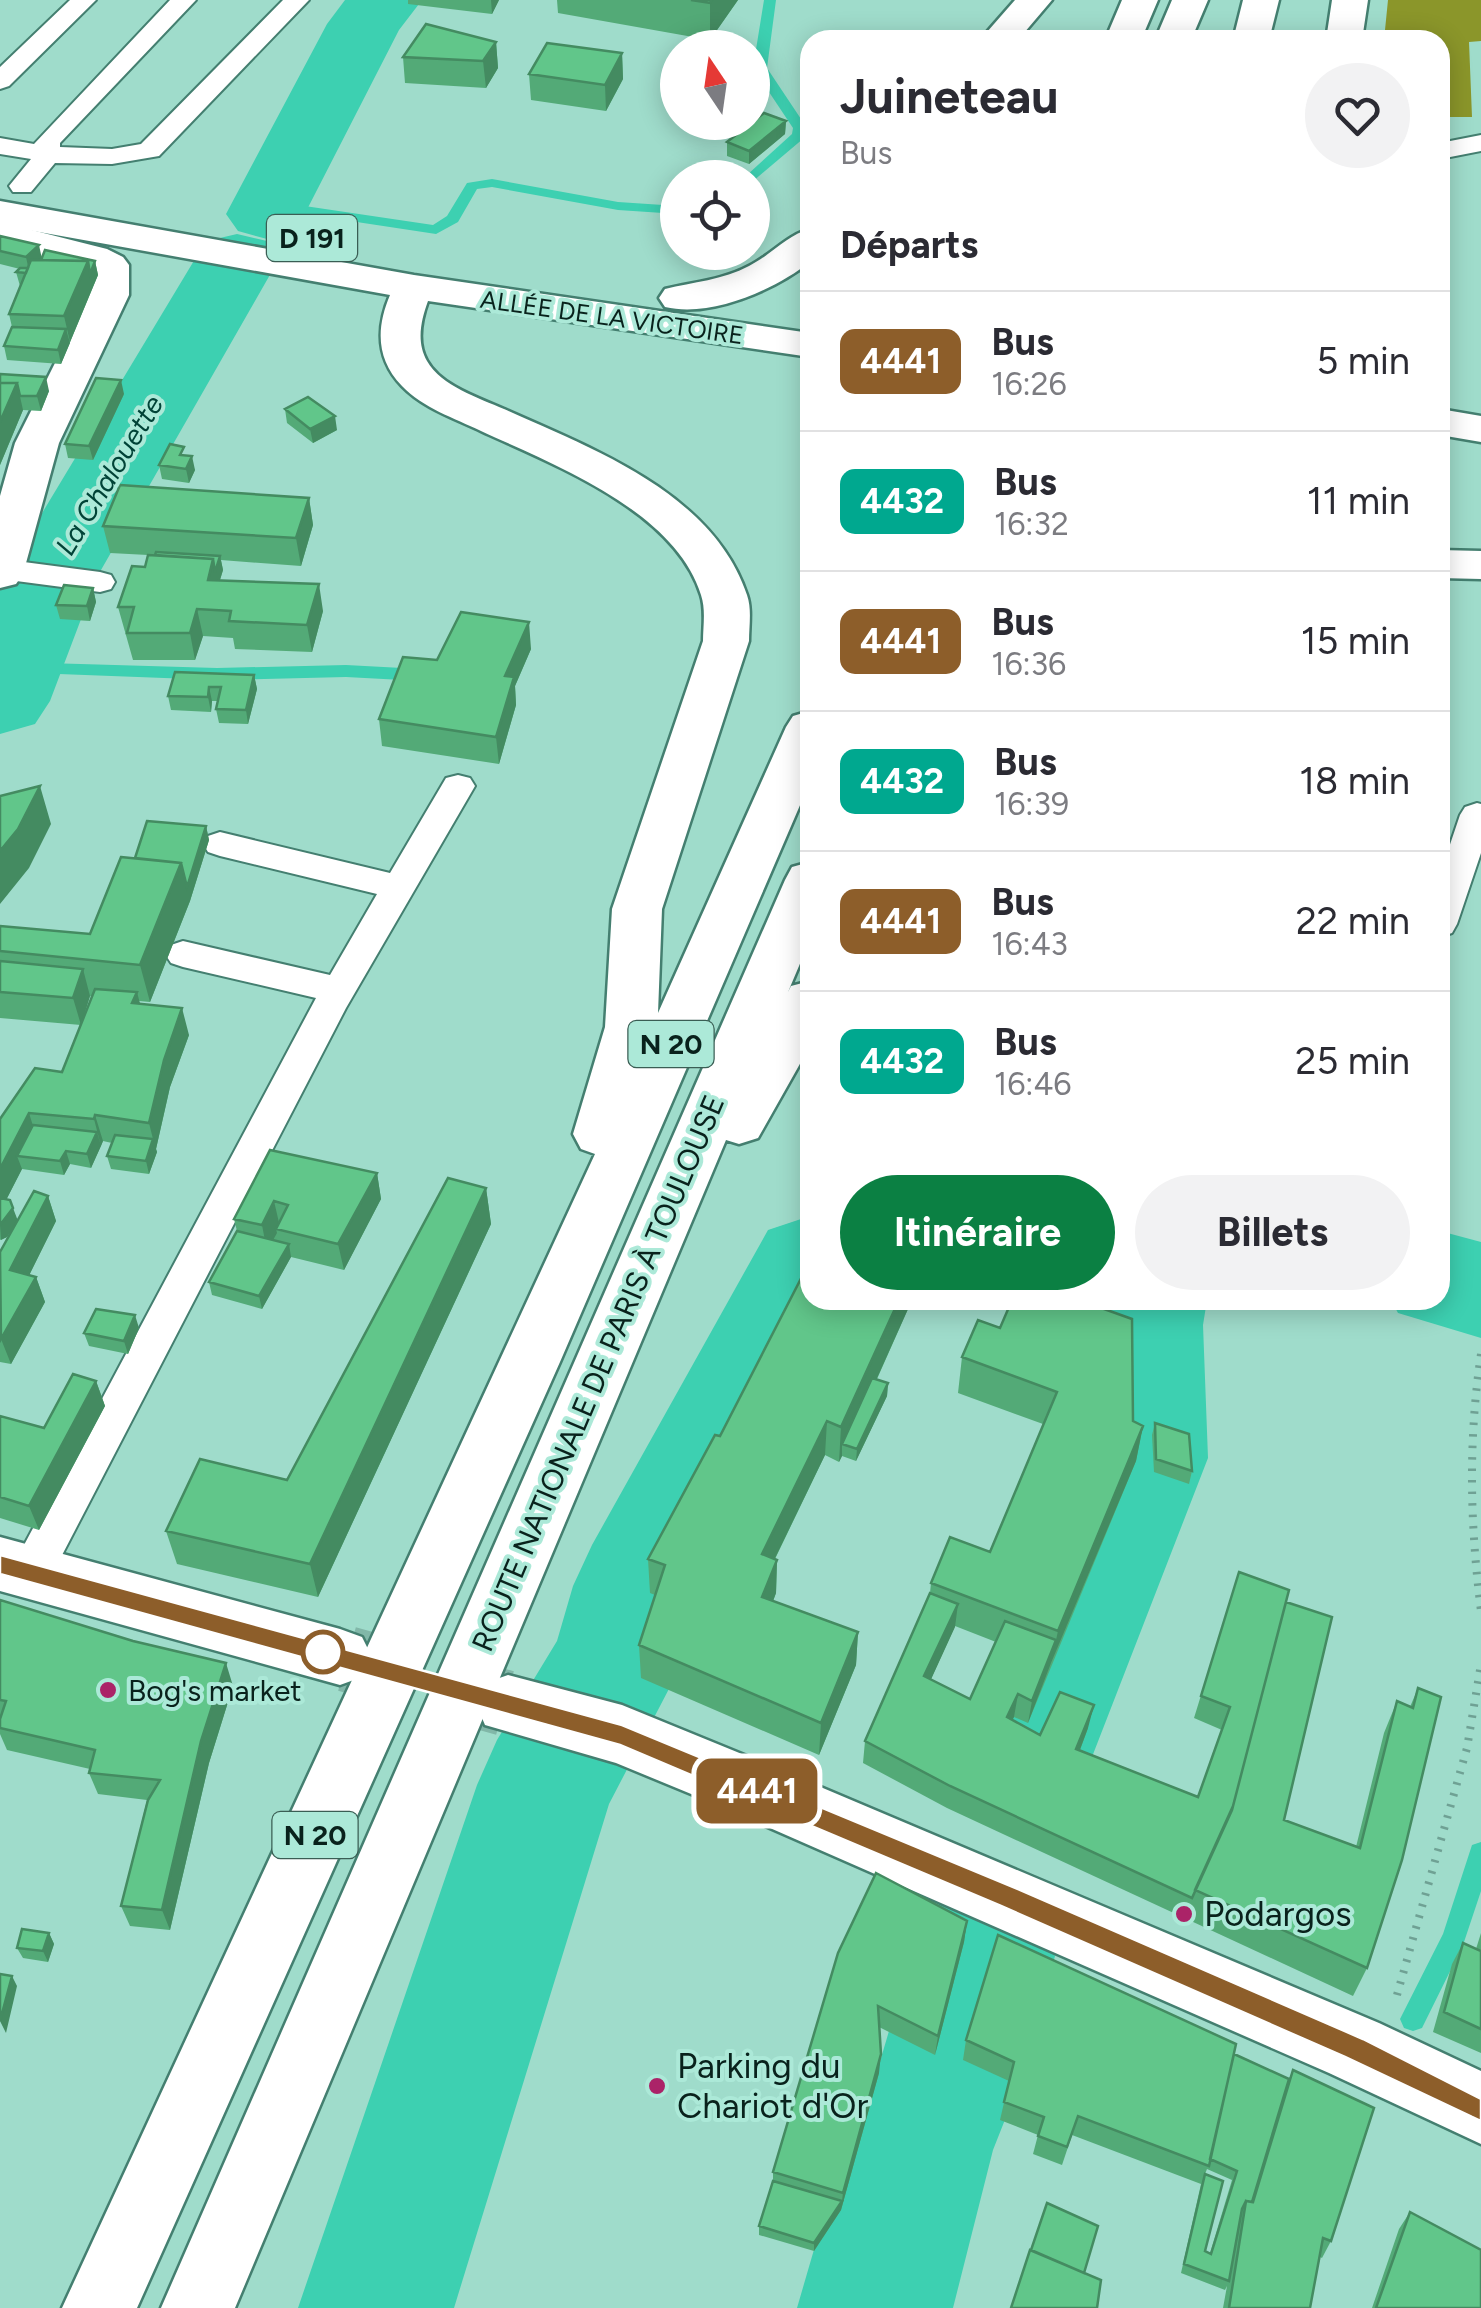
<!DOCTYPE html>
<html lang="fr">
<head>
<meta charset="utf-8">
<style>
  :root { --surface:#fff; --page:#f2f2f3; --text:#2b2b33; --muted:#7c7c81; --line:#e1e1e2; --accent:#0b8043 }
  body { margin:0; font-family:Figtree,sans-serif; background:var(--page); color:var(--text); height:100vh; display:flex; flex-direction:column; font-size:38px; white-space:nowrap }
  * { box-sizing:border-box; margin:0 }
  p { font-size:32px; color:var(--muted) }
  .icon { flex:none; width:55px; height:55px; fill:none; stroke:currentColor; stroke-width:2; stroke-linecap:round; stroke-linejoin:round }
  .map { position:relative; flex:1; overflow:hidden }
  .panel { position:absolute; left:800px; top:30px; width:650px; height:1280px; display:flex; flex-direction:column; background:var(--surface); border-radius:30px; box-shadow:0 5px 25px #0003 }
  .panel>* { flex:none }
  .badge { padding:0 20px; border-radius:15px; font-size:35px; line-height:65px }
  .needle { width:65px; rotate:347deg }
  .buttons { position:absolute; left:660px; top:30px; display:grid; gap:20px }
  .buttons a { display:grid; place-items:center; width:110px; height:110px; border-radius:50%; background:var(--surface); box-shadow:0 5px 25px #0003; font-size:50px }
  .map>.badge { position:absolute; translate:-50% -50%; box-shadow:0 0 0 5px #fff }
  h2 { padding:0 40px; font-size:38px; line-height:90px }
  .round { display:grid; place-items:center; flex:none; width:105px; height:105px; border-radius:52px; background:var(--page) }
  .head { display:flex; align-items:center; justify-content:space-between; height:170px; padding:0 40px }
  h1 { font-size:48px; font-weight:700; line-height:75px }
  .cta { display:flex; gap:20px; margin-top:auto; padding:20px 40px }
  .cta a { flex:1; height:115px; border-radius:60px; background:var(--accent); color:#fff; font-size:40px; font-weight:700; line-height:115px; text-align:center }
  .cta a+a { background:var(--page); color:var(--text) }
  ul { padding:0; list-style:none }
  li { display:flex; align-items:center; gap:30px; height:140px; padding:0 40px; border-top:2px solid var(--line) }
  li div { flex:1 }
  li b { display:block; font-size:38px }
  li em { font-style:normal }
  li .badge { min-width:110px; font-weight:700; text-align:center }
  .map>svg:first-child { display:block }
  .forest { fill:#8b962a }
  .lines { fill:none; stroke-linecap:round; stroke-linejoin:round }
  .stream { fill:#3dd0b1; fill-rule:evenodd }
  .river { fill:#3dd0b1; fill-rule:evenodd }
  .secondary-tunnel { stroke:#81b7a8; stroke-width:66; stroke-dasharray:66 32; stroke-linecap:butt }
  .lane-casing { stroke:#447f70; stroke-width:4 }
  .street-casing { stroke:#447f70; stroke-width:5 }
  .secondary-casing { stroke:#447f70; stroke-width:5 }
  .primary-casing { stroke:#447f70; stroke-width:5 }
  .path { stroke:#6fa194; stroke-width:8; stroke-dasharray:2.5 9; stroke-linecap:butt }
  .lane { fill:#fff; fill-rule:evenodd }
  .street { fill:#fff; fill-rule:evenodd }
  .secondary { fill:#fff; fill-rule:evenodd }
  .primary { fill:#fff; fill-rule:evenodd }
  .wall { fill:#53aa77; fill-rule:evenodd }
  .shaded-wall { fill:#448b61 }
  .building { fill:#61c68a; stroke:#448b61; stroke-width:2.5 }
  .line { fill:#8d5e2a; stroke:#fff; stroke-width:2.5 }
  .stop-dot { fill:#fff; stroke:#8d5e2a; stroke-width:5 }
  .poi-dot { fill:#ab2368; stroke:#ace9d8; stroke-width:4 }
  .labels { text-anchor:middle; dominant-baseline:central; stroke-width:8; stroke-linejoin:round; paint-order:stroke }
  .far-street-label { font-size:25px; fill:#09221c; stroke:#ace9d8 }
  .shield { fill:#ace9d8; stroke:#3a5e54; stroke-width:2.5 }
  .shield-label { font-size:28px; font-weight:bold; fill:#09221c }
  .far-water-label { font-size:28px; font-style:italic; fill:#014337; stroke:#ace9d8 }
  .street-label { font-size:30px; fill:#09221c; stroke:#ace9d8 }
  .poi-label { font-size:30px; fill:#09221c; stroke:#ace9d8; text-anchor:start }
  .near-poi-label { font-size:35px; fill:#09221c; stroke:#ace9d8; text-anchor:start }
</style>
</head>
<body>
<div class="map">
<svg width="1481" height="2308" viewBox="0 0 1481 2308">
  <rect width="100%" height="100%" fill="#9fdccb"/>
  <path class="forest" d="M1388,0H1481V41L1469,42L1472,117H1440V40H1384Z"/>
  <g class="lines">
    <path class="stream" d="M764,0H776L767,68L807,128L804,138L752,182V178H745L747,175L792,134L793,128L753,68Z
      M492,179L618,202L678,206V214L618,210L492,187L477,189L458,222L436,234L271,209L264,205L271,201L433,225L447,216L467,183Z
      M12,662L217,668L346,665L421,669L430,675L421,681L346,677L217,680L6,672L3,668Z
      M1481,1842V1891L1463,1945L1422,2028L1413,2031L1404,2028L1400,2019L1443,1934L1472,1845Z"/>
    <path class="river" d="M345,0H422L399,30L296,231L267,239L238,231L226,214L327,24Z
      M237,234L267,241L279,259L97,577L50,701L35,724L0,734V583L195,259L207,241Z
      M810,1216V1300H851L701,1592L684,1660L609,1804L454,2308H298L477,1785L497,1740L557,1641L573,1586L592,1545L768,1230Z
      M1440,1231L1481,1242V1338L1398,1313L1391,1300H1440Z
      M1087,1300H1207L1203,1325L1208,1458L1078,1793L1030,1811L982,1793L962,1749L1082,1458L1081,1325Z
      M983,1887L1034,1907L1055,1956L1025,2069L993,2150L953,2308H797L843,2150L879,2065L911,1956L932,1907Z"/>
    <path class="secondary-tunnel" d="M347,1659L505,1703"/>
    <defs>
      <path id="lane" d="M70,0H96L9,86L0,89V67Z
        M170,0H196L60,143V147L112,149L141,144L283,0H309L159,156L112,164L55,163L31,192H13L9,186L31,159L0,154V138L34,144Z
        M1481,135V151L1440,159V143Z
        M1,559L100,572L111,575L115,582L111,589L100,592L1,579Z
        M458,775L470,778L475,786L346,1008L46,1586L31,1592L16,1586L10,1573L16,1560L316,998L183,967L171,963L165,954L171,945L183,941L330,975L377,894L220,856L208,852L203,844L208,836L220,832L390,873L446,778Z
        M1477,803L1481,804V853L1457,924L1452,933L1440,937V874L1460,815L1465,807Z"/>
      <path id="street" d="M1332,0H1368L1362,40H1326Z
        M0,222L107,249L123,257L129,265V295L59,443L23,574L16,584L0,588V496L15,443L89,295V271L0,246Z"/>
      <path id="secondary" d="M0,1537L340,1629L362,1637L372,1657L362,1677L340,1685L0,1591Z
        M508,1675L622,1705L759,1761L1379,2023L1481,2071V2144L1329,2073L713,1803L616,1763L485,1725L476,1704L485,1683Z"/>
      <path id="primary" d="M1015,0H1052L1018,40H980Z
        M1122,0H1158L1141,40H1105Z
        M1172,0H1208L1191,40H1155Z
        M1243,0H1279L1269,40H1233Z
        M0,201L414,275L810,333V357L428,301C421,320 416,342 427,361C441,386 479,398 504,409C593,449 713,493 747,595C752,609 749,626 749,641L662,909L658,1013L786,727L793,716L810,711V782L560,1362L137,2308H62L595,1154L581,1149L573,1134L605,1027L612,909L703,641C703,626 706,610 701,595C675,511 555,465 481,431C454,418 423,408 402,386C376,359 376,328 390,295L0,225Z
        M810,229V262C774,290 711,318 665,307L659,298L665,289C693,282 723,280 749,266C771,255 787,235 810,229Z
        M1440,409L1481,416V442L1440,435Z
        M1440,550L1481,551V579L1440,578Z
        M810,862V940L788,992L791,986L810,981V1046L758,1138L739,1144L726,1140L235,2308H161L785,880L792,867Z"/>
    </defs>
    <use href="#lane" class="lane-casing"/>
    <use href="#street" class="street-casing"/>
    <use href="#secondary" class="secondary-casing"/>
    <use href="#primary" class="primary-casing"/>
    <path class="path" d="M1481,1354C1468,1441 1470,1524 1481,1611
      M1397,1995L1467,1748L1481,1664"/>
    <use href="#lane" class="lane"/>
    <use href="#street" class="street"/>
    <use href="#secondary" class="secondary"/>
    <use href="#primary" class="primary"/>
  </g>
  <path class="wall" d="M408,0H499L492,14L408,4Z
    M557,0H738L710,40L558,13Z
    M496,42L498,68L486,88L405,83L403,57Z
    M622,53L623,79L606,111L531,100L529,74Z
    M786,121L785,134L749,164L727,156V142Z
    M0,236L42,257L95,261L98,275L61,364L7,360L4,346L12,327L9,314L20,286L16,272L20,269L0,264Z
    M0,374L49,391L41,411L23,410L0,465Z
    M124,394L93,460L68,458L65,444Z
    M285,409L337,430L313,443L287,423Z
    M186,455L195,470L189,483L162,479L159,465Z
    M309,498L313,525L301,566L221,560L223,570L220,580L323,611L312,652L235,649L233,638L203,636L195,660H133L118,607L145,567L148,555L110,553L103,526Z
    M93,588L96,602L90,621L60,619L56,605Z
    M531,649L515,686L516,705L499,764L382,746L379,719L437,660Z
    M254,675L257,689L248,724L219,723L216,709L218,701H212L211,712L171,710L168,696Z
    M206,826L209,840L190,901L150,1002L139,1001L140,1004L189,1035L170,1087L156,1149L157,1152L149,1174L111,1169L107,1156L112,1143L103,1141L91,1168L70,1164L64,1175L22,1169L6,1200L17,1221L48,1196L56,1221L29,1275L36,1277L45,1302L11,1364L0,1362V1252L14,1227L7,1237L0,1240V1119L62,1072L92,997L90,996L81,1025L0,1018V926L90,934L135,858Z
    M270,1150L377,1173L381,1199L344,1270L291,1257L262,1309L212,1295L209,1282L237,1231L234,1219Z
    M486,1188L491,1224L318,1597L177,1564L166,1531L287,1480Z
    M810,1300H912L877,1379L888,1383L887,1396L856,1461L842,1456L839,1462L825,1455L775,1559L777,1560L776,1593L773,1601L858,1632L856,1665L819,1755L641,1678L639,1645L655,1595L650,1593L648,1559L720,1436Z
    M978,1320L1133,1421L1143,1426L1136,1461L1028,1723L1014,1717L1012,1720L1040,1735L1088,1728L1080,1750L1198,1797L1222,1730L1194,1718L1239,1572L1285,1606L1284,1820L1356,1847L1384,1733L1397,1701L1410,1707L1418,1688L1367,1968L1353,1996L947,1808L863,1763L865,1741L930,1593L931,1583L990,1552L1043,1424L958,1393L962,1357ZM955,1626L996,1642L970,1699L931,1679Z
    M139,1328L128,1354L89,1346L84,1333Z
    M96,1381L105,1406L39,1530L0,1518V1416L44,1428Z
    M1155,1423L1192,1471L1189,1484L1154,1472L1152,1435Z
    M0,1600L233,1686L209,1763L170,1930L130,1926L121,1906L147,1800L98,1794L89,1773L90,1769L7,1750L0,1734Z
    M967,1921L964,1942L935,2055L879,2027V2073L841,2210L814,2251L759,2235V2226L773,2181V2172L838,1953Z
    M49,1933L54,1944L48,1962L23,1958L17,1948Z
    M1481,1933V2053L1433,2032L1452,1964L1463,1943L1476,1949Z
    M966,2040L1234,2054L1289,2079L1293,2070L1331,2241L1322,2258L1320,2257L1310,2308H1223L1227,2286L1225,2290L1181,2273L1201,2184L1072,2135L1062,2165L1033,2154L1038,2135L1000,2120L1009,2081L963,2060ZM1207,2169L1232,2180L1210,2253L1205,2251V2174Z
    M1410,2212L1481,2308H1372L1399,2229Z"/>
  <path class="shaded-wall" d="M491,0H499L492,14Z
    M712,0H738L710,40V3Z
    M496,42L498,68L486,88L483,61Z
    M622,53L623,79L606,111L605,85Z
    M786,121L785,134L749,164V151Z
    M39,245L42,259L29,271L26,257Z
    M88,261H95L98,275L70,342L64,316Z
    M66,329L70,343L61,364L58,350Z
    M46,377L49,391L41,411L37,396Z
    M121,380L124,394L93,460L89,446Z
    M17,383L23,410L0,465V422Z
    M335,416L337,430L313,443L310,429Z
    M192,456L195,470L189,483L186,469Z
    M309,498L313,525L301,566L296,538Z
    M220,556L223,570L218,586L215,572Z
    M213,559L218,586L208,580Z
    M319,584L323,611L312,652L307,625Z
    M93,588L96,602L90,621L87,606Z
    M197,609L203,636L195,660L190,633Z
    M529,622L531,649L515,686L516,705L499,764L496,737L505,676Z
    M254,675L257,689L248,724L246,710Z
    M209,687L212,701L211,712L208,697Z
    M40,786L51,824L29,868L0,904V851Z
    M206,826L209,840L190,901L150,1002L140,965L181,863Z
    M83,969L90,996L81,1025L73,998Z
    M137,992L144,1019L132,1003Z
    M182,1008L189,1035L170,1087L156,1149L157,1152L149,1174L146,1161L153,1139L149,1123L164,1060Z
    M29,1113L37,1139L17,1156L22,1169L0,1212V1169Z
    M95,1115L103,1141L101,1146L94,1119Z
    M97,1132L101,1146L91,1168L87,1154Z
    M66,1151L70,1164L64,1175L60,1161Z
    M377,1173L381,1199L344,1270L338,1244Z
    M486,1188L491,1224L318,1597L310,1564Z
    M48,1196L56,1221L19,1296L10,1270Z
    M274,1201L280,1227L276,1229L277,1233L267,1251L262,1225Z
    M13,1208L18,1221L7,1237L1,1240L0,1225Z
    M289,1244L291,1257L262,1309L259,1296Z
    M36,1277L45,1302L11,1364L1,1339Z
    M899,1300H912L847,1445L842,1444V1456L839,1462L841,1427Z
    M135,1315L139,1328L128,1354L124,1341Z
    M96,1381L105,1406L39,1530L29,1506Z
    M888,1383L887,1396L856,1461L857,1449Z
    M827,1421L825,1455L761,1587L762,1554Z
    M1143,1426L1136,1461L1051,1663L1058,1631Z
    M777,1560L776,1593L762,1630V1597Z
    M958,1604L955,1627L922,1699L924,1676Z
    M858,1632L856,1665L819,1755L821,1723Z
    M1056,1640L1051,1663L1028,1723L1032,1701Z
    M226,1663L233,1686L209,1763L170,1930L162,1910L201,1741Z
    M1018,1694L1014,1717L1003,1739L1007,1717Z
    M1094,1705L1088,1728L1072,1771L1076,1749Z
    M967,1921L964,1942L935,2055L938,2036Z
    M49,1933L54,1944L48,1962L43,1951Z
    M12,1976L17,1986L6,2033L0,2021Z
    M881,2054L879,2073L841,2210L814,2251V2243L842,2201L843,2193Z"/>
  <path class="building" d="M691,0H712L710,3Z
    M426,24L496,42L483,61L403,57Z
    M547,43L622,53L605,85L529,74Z
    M764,113L786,121L749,151L727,142Z
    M0,236L39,245L26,257L0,251Z
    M45,250L95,261L90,274L88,261L41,260Z
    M31,260L88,261L64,316L9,314Z
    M20,268H28L26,273L16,272Z
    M12,327L66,329L58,350L4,346Z
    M0,374L46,377L37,396H20L17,383H0Z
    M96,378L121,380L89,446L65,444Z
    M0,383H17L0,422Z
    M308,397L335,416L310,429L285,409Z
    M170,444L184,447L180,455L192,456L186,469L159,465Z
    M120,485L309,498L296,538L103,526Z
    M156,552L220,556L215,572L213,559L155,555Z
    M148,555L213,559L208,580L319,584L307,625L229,621L231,611L197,609L190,633H127L134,607H118L132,566L145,567Z
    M64,585L93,588L87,606L56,605Z
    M461,612L529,622L505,676L514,677L496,737L379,719L403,657L437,660Z
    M175,672L254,675L246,710L216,709L221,687H209L208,697L168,696Z
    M40,786L18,829L0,851V796Z
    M147,821L206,826L187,887L181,863L135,858Z
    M121,857L181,863L140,965L0,951V926L90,934Z
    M0,961L83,969L73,998L0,992Z
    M95,989L137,992L132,1003L182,1008L164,1060L149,1123L95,1115L94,1119L29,1113L0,1169V1119L35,1068L62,1072Z
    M33,1125L97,1132L87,1154L66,1151L60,1161L17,1156Z
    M115,1135L153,1139L146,1161L107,1156Z
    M270,1150L377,1173L338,1244L276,1229L288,1205L274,1201L262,1225L234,1219Z
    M448,1178L486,1188L310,1564L166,1531L200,1459L287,1480Z
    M34,1191L48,1196L10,1270L36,1277L1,1339L0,1252Z
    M0,1198L10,1200L13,1208L0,1225Z
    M237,1231L289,1244L259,1296L209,1282Z
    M810,1261V1300H899L841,1427L827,1421L762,1554L777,1560L762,1597L858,1632L821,1723L639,1645L665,1565L648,1559L715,1435L720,1436Z
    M1012,1300H1079L1132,1319L1133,1421L1143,1426L1058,1631L931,1583L950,1537L990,1552L1057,1392L962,1357L978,1320L1000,1328Z
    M96,1309L135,1315L124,1341L84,1333Z
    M73,1374L96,1381L29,1506L0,1497V1416L44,1428Z
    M872,1378L888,1383L857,1449L842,1444Z
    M1155,1423L1189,1434L1192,1471L1156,1459Z
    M1239,1572L1289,1590L1232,1810L1192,1898L950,1786L865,1741L930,1593L958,1604L924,1676L970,1699L1005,1621L1056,1640L1032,1701L1018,1694L1007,1717L1040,1735L1060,1692L1094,1705L1076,1749L1198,1797L1230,1707L1201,1696Z
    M0,1600L133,1641L226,1663L201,1741L162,1910L121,1906L148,1800L160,1780L89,1773L95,1750L0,1728V1719L6,1701L0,1700Z
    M1286,1602L1332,1617L1284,1820L1360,1848L1397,1701L1413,1708L1418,1688L1441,1697L1402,1860L1367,1968L1195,1890L1233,1806Z
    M876,1873L967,1921L938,2036L878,2006L881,2054L843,2193L773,2172L838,1953Z
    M22,1929L49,1933L43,1951L17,1948Z
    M998,1935L1236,2044L1209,2166L1078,2116L1067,2147L1038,2136L1044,2117L1004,2102L1014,2062L966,2040Z
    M1463,1943L1481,1951V2029L1444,2012Z
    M0,1974L12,1976L0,2021Z
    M1234,2054L1289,2079L1252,2202L1246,2201L1242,2209L1229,2281L1184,2264L1205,2174L1223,2181L1205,2251L1211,2254L1237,2171L1210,2159Z
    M1293,2070L1374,2108L1331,2241L1323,2238L1310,2308H1229L1246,2201L1253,2202Z
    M773,2181L842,2201L814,2243L759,2226Z
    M1047,2203L1098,2226L1084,2273L1031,2250Z
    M1410,2212L1481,2250V2308H1376Z
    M1030,2250L1101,2280L1097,2308H1011Z"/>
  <path class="line" d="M0,1555L622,1725L1018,1889L1363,2039L1481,2099V2121L1472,2117L1345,2057L1001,1906L620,1745L0,1574Z"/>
  <circle class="stop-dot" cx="323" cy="1652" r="20"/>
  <g class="poi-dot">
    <circle cx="108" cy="1690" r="10"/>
    <circle cx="1184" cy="1914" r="10"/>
    <circle cx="657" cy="2086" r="10"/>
  </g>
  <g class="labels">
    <g class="far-street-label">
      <text transform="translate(612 317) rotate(8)">ALLÉE DE LA VICTOIRE</text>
    </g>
    <g class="shield">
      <rect x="267" y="215" width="90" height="46" rx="8"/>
      <rect x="628.5" y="1021" width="85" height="46" rx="8"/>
      <rect x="272.5" y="1812" width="85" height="46" rx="8"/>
    </g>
    <g class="shield-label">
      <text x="312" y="238">D 191</text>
      <text x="671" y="1044">N 20</text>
      <text x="315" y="1835">N 20</text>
    </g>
    <g class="far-water-label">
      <text transform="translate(109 475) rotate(-59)">La Chalouette</text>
    </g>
    <g class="street-label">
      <text transform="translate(598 1373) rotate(-67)">ROUTE NATIONALE DE PARIS À TOULOUSE</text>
    </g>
    <g class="poi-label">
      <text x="128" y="1690">Bog's market</text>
    </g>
    <g class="near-poi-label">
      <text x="1204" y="1914">Podargos</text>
      <text x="677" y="2066">Parking du<tspan x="677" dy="40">Chariot d'Or</tspan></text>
    </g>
  </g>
</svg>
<div class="buttons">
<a><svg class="needle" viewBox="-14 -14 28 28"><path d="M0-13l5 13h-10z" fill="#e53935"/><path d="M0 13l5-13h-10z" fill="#7c7c81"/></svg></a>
<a><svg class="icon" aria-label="locate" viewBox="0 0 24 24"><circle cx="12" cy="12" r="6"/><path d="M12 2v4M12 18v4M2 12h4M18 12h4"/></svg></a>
</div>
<b class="badge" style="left:757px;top:1791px;background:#8d5e2a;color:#fff">4441</b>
<section class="panel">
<div class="head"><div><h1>Juineteau</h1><p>Bus</p></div><a class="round"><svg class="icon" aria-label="heart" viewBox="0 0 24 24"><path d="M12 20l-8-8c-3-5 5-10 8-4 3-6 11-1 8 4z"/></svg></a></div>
<h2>Départs</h2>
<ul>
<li><span class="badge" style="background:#8d5e2a;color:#fff">4441</span><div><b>Bus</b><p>16:26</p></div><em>5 min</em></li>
<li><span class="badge" style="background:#00a88f;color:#fff">4432</span><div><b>Bus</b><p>16:32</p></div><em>11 min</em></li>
<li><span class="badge" style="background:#8d5e2a;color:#fff">4441</span><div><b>Bus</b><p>16:36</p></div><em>15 min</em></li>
<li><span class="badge" style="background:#00a88f;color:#fff">4432</span><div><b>Bus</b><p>16:39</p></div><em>18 min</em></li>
<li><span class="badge" style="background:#8d5e2a;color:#fff">4441</span><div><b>Bus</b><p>16:43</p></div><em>22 min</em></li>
<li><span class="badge" style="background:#00a88f;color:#fff">4432</span><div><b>Bus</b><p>16:46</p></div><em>25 min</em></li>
</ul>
<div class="cta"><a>Itinéraire</a><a>Billets</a></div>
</section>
</div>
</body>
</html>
